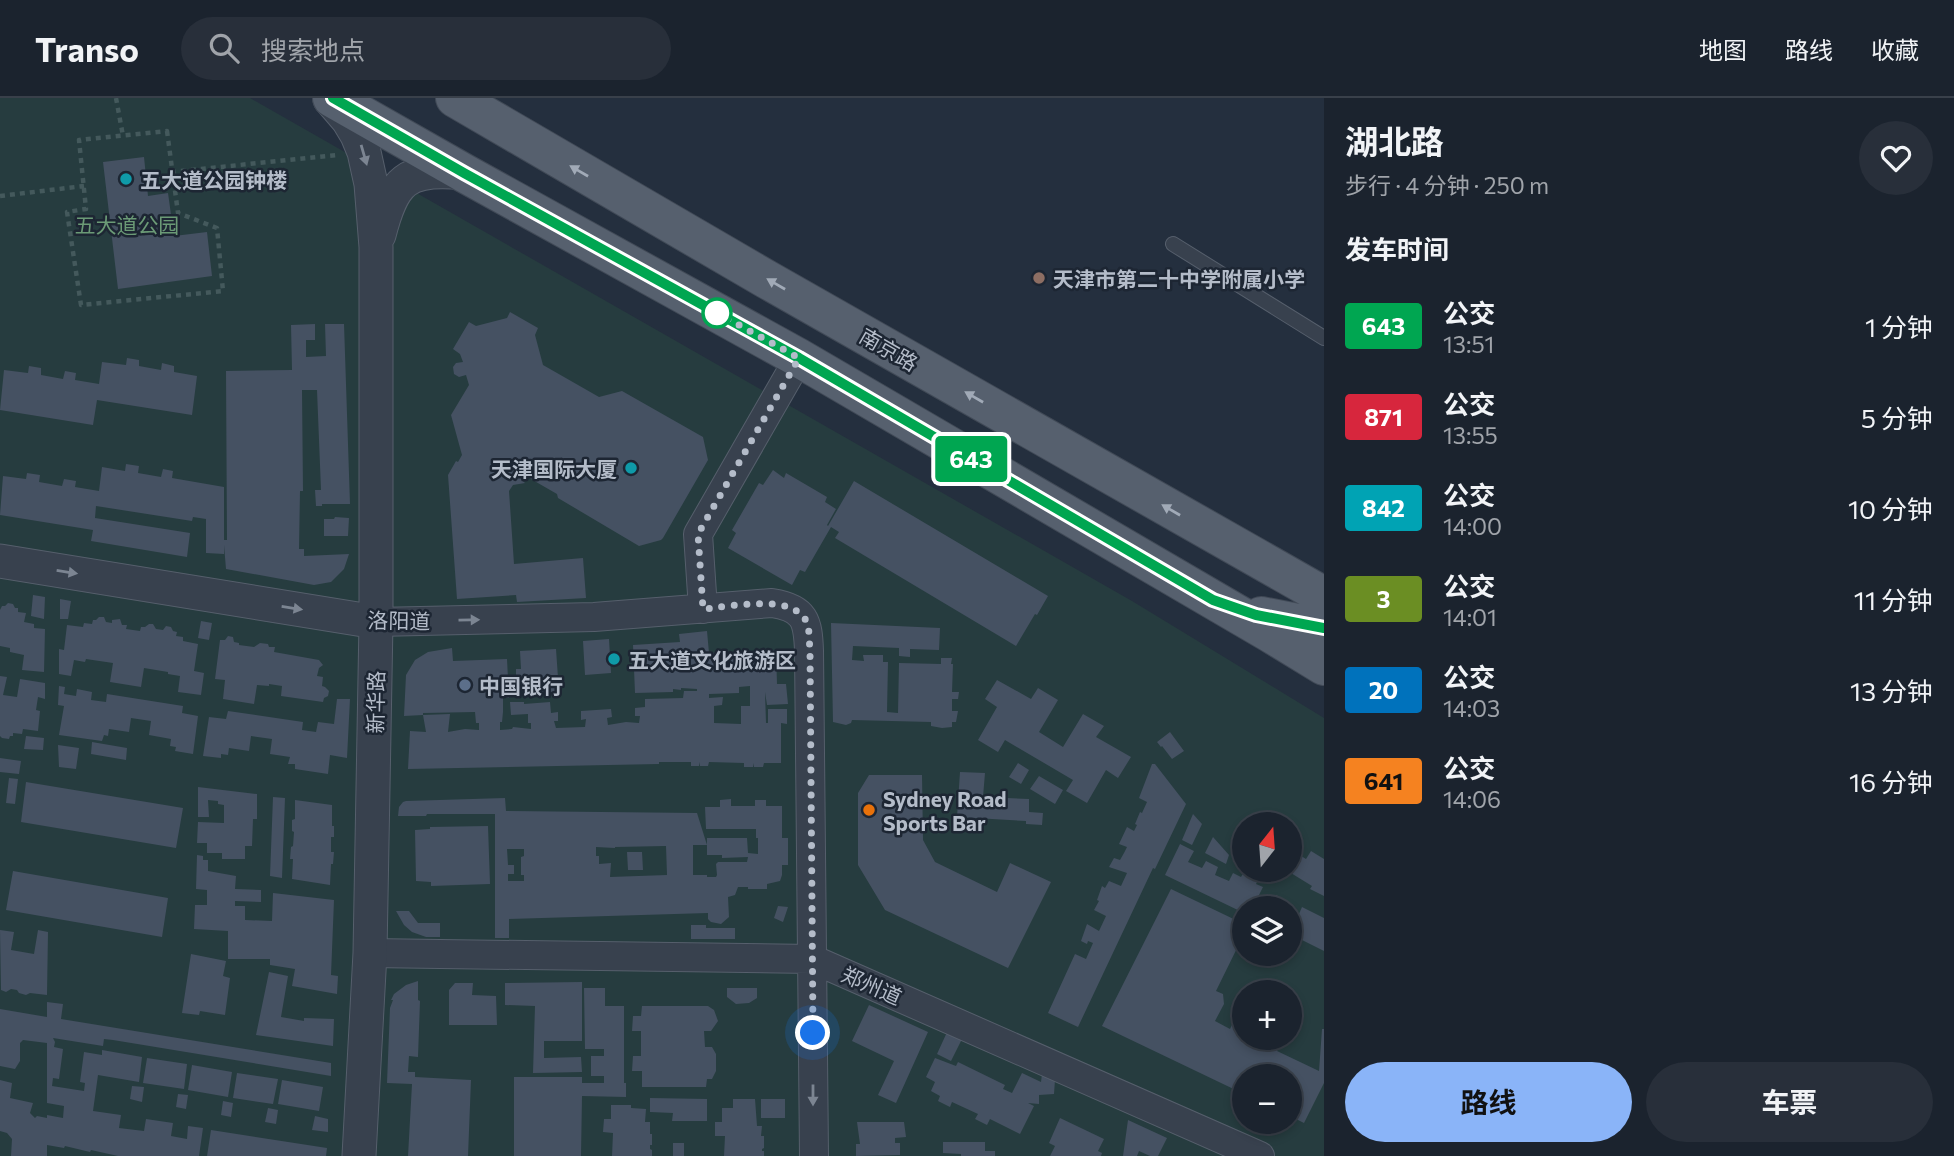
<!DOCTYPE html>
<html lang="zh">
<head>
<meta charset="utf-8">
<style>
  :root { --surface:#1b232e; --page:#282f3a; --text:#f1f3f6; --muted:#a0a4aa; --line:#39404a; --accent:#8ab4f8 }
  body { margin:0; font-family:Commissioner,"Noto Sans SC",sans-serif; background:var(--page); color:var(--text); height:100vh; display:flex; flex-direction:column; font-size:26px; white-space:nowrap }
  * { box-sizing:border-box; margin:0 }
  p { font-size:23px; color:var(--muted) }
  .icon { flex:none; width:38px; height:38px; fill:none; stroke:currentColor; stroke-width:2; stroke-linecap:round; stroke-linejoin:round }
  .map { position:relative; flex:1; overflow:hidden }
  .side { display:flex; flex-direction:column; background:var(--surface); width:630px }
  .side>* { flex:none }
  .badge { padding:0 14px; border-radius:5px; font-size:24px; line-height:46px }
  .needle { width:46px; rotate:17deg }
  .buttons { position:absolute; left:1232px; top:714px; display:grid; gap:14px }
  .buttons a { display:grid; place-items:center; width:70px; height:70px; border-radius:50%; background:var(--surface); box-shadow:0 4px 10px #0003,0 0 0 2px var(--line); font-size:35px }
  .you { position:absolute; width:35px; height:35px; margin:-18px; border:5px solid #fff; border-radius:50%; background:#1a73e8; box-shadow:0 0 0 10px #1a73e833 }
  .map>.badge { position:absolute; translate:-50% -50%; box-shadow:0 0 0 4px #fff }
  h2 { padding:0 21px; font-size:26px; line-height:63px }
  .round { display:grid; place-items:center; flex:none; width:74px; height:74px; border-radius:37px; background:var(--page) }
  .head { display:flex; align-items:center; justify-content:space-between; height:119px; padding:0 21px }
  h1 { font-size:33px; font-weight:700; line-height:52px }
  .action { display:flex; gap:14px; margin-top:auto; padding:14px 21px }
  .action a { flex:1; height:80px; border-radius:42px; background:var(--accent); color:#111; font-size:28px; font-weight:700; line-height:80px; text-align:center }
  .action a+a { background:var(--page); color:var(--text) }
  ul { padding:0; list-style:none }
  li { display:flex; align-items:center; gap:21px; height:91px; padding:0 21px }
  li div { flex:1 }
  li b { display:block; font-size:26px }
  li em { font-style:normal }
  li .badge { min-width:77px; font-weight:700; text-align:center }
  header { display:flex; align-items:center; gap:42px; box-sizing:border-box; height:98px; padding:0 35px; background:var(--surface); border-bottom:2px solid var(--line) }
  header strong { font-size:33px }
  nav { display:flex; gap:38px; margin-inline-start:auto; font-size:24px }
  .search { width:490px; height:63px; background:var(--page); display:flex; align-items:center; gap:18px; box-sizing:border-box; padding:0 24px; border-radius:38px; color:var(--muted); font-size:26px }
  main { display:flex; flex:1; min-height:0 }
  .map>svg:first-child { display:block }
  .green { fill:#263c3f; fill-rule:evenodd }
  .building { fill:#455162; fill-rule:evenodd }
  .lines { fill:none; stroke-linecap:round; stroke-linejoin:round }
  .service-casing { stroke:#565f6c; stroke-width:16 }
  .minor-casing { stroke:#565f6c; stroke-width:30 }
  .tertiary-casing { stroke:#565f6c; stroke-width:35 }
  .primary-casing { stroke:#414a57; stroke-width:40 }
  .path { stroke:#44595c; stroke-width:4.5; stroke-dasharray:5 5; stroke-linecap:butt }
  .service { stroke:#38414e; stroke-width:14 }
  .minor { stroke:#38414e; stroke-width:28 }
  .tertiary { stroke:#38414e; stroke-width:33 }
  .primary { stroke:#56606e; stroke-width:38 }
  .oneway { fill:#7c8592 }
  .oneway2 { fill:#a1aab7 }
  .line-casing { stroke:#fff; stroke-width:16 }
  .line { stroke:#00a651; stroke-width:10 }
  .walk { stroke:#b4bcc9; stroke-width:7; stroke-dasharray:0 12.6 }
  .culture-dot { fill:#0f9aa8; stroke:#1d2633; stroke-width:2.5 }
  .education-dot { fill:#8d6e63; stroke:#1d2633; stroke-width:2.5 }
  .stop-dot { fill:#fff; stroke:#00a651; stroke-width:3.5 }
  .service-dot { fill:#5c6f8a; stroke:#1d2633; stroke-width:2.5 }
  .food-dot { fill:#e8710a; stroke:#1d2633; stroke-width:2.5 }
  .labels { text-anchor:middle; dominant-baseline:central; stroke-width:5; stroke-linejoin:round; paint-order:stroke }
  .poi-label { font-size:21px; font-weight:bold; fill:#b4bcc9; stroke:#1d2633; text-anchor:start }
  .park-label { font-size:21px; fill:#6b9a76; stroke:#1d2633 }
  .street-label { font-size:21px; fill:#b4bcc9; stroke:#1d2633 }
</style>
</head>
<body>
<header>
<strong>Transo</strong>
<div class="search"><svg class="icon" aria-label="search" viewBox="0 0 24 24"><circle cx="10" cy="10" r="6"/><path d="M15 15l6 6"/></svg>搜索地点</div>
<nav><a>地图</a><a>路线</a><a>收藏</a></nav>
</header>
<main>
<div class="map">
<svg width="1324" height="1058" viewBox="0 0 1324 1058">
  <rect width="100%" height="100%" fill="#242f3e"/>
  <path class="green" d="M0,0H250L1132,503L1324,620V1058H0ZM1244,726H1290V772H1244ZM1244,810H1290V856H1244ZM1244,894H1290V940H1244ZM1244,978H1290V1024H1244Z"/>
  <path class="building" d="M144,59L148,98L168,95L174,138L207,134L212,178L118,191L103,64Z
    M510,214L538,230L535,237L543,267L599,299L622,293L703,339L708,362L663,440L661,442L639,448L558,400L557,396L524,377L522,382L525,385L513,387L509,393L514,466L583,460L586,500L517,504L516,497L457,501L448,377L456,363L458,364L462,357L451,317L469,287L466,277L459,279L454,276L453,269L456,265L463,264L460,256L453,251L469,224L476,228L507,220Z
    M315,226V242H306V259L326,258L325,226H344L350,406H322V408H316L315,392H321L317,292H302L303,393H300L299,451H304V458L349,456L344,471L331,484L314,487L226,471L224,447V456L206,455V421L193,419L192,423L96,408L95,420L190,435L187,459L91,443L93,432L0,417L3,378L26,381L27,375L40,377L39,384L62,388L64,381L76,383L75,389L99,393L102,369L125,373L126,366L139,368L138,375L161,379L163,371L173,373L172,380L224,389V442H227L226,273L292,272L291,227Z
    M127,260L139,262V268L161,272L162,265L174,268V274L197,278L192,317L97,302L93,327L0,312L4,272L28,275L29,268L41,270V277L63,281L65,273L76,275L75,282L99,286L102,264L126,267Z
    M773,372L784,380L786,375L827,399L825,404L836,411L827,427L828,428L854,383L1048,498L1037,517L1035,516L1016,548L835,440L839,434L831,429L805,474L800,472L792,487L728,450L736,435L732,432L759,385L763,387Z
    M335,419L349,420L348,438H324V421H334Z
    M33,497L45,499L44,521L31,518Z
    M60,501L71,503L68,521H60Z
    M8,505L13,506L15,510H18V514L26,515L24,524L34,526V530L45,531L44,574L22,572L24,557L10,554V550L0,548V512L2,508H5Z
    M99,519H104L106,524L112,525V522L120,521L122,527H127L126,531L140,533L141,529H145L149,526H153L156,531L163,532L166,528L171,529L173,533L177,534L176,538L183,539V543L198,546L194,573L204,575L201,597L178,594L180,578L168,576V574L144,570L141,589L110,584L113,565L86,561L85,564L74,562L71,578L59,576V551L64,552L67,527L83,529L84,525L92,526L93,522H96Z
    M201,523L212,525L209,542L198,540Z
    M831,525L940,530L939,552L910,551V559L899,558V550L853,548L852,562L864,563L863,557H883V564H888L887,614L898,615L899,565L941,566V560H952L951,566H953L952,594H959L958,601H952V613H958L956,624H952V629L942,630L931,628V624L852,622L851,625L846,627L833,624Z
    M707,533L709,555L776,552L777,586H786L788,606L767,607L765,594L766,625H768V611H787V626L781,625V665H764L763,669H754L753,665V669H744V665L709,664L708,668H700V664L699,668H691V664H659V666L408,671L410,633L426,634L423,617L450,616L448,634L465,631L479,632V625H476L475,614L423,615V617L404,618L406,577L415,562L428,554L452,550L453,563L507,561L509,600L503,598V614L502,624H500V632L512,631L513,629L531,631V625H528V616L511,617L510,604H524V606L550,604L551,615L558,614V623H554L556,630L585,629L586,621L581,622V613L611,611L612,619L607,620L608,627L626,624L639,625L640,618H635V610L645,609V601L683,600L684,593H697V591L681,590V592L673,591V594L635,595L633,547L680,544L679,536ZM750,588V608H741V626L714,625V608L722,607L723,599L709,600V596L739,595V589Z
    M228,538L233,539L234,544L239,545V547L254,549L260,545L268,546L269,549H275L274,554L319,562L323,567L319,570L317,578L323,579L322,588L325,589L329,593L328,598L324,600L323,604L281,598L282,588L269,586V588L257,587L254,606L223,601L225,582L215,581L220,542H225Z
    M609,541L611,575L585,577L583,543Z
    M556,551L559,594L524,595V589H516V571H521L520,553Z
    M0,578L7,579L3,597L17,599L20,581L45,585V601L38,599L36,612L40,613L38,633L23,631L22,636L13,635V638H10L9,641L2,640L0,638Z
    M997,582L1031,601L1038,590L1058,602L1039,634L1063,649L1083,616L1104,628L1096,639L1131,659L1118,680L1106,672L1087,705L1066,693L1073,682L1005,642L998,654L978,642L997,609L985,601Z
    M59,588L65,589L64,596L76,598L77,591L92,594L91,602L106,604L107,596L183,608L182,615L198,618L193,656L175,653L176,649L170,648L171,641L149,637L151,623L131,620L129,634L109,631L108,638L104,637L102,643L59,637L64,608L58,607Z
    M337,601H350L347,660L330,657L328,676L295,671V666H288L290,659L270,656L272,641L251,638L249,653L229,650L228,657L221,656V660L203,658L209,619L226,621L228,613L303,624L302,632L316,634L318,624L334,626Z
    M1170,634L1184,653L1172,661L1162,648L1161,649L1157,644Z
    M26,638L44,640L43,652L24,651Z
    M92,644L127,650L126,662L91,656Z
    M58,647L79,650L76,671L59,669Z
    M0,660L21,663L19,676L0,674Z
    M1018,665L1029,672L1021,686L1009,679Z
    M1152,666H1155L1186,706L1155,771L1153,770L1078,929L1048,915L1075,856L1086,861L1093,845L1088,843L1087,846L1081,843L1087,826L1099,833L1106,818L1094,812L1099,803L1097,802L1102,788L1105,790L1109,783L1121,788L1127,775L1109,769L1114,760L1120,762L1124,755L1127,749L1119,746L1127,729L1134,733L1137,727L1135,726L1140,714L1142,715L1147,704L1139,700Z
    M960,674L985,675L983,699L1029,701V714L1043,715L1042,727L1026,726V723L957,719Z
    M869,677H922L923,742L935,764L997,794L1010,765L1051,784L1008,870L885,812L858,767V695Z
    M1039,678L1063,692L1055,706L1030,691Z
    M9,680L18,681L15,706L6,705Z
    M26,684L183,710L176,750L21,724Z
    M198,689L257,696V721H253L252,748H245V761H222V755H207V745H197L198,724L224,725V707L218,706V703L208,702L209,719H198Z
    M273,699L285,700L282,780L270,778Z
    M505,700L506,713L697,715L707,747H693V777H707V779H716L717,777L716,766L718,764H747L748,759L722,760V757H707V740H747L748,755L758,756V740H756V731H706L705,709H720V702L731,701V708H755V702H766V708H782V740H788V767H782V777L780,783L767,786V791H748V789H738L735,797L728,799L729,819L721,826L711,824L708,821V815L509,821V840H495V716H427L426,718H398L399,709L403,704L406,703ZM666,748L667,777L610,779L611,765L599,766V758H596V749L615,750V749ZM507,751H524V758L521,759V777H524V783H508V776H514V767H508Z
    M295,702L332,707V728H334V739H331V754H334L333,766H331L330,787L292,781L293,761H290L291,749L293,748L294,734L292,733V722L295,721Z
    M1193,716L1202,726L1192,747L1182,742Z
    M488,728L490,786L431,788V784L416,783L415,732L430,731V729Z
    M1213,739L1229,757L1226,766L1205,755Z
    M1180,746L1194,753L1188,764L1202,770L1206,763L1218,769L1215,777L1229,783L1233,775L1241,779L1245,772L1258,782L1256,786L1263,789L1259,797L1272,804L1276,797L1289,804L1287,810H1244V815L1165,777Z
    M1290,751L1306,761L1311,753L1324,761V798L1310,791L1312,788L1286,772H1290Z
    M627,754H642L643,772H628Z
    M197,757L203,758V762H208V773L236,778L235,791L261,792V804L235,803V808H245V822L272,823L273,795L334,802L331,877L338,878L337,896L292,888L295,871L270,867V861H228V833L194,831L195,807H207V792L196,791Z
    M13,773L168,800L162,839L6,812Z
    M1171,791L1244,826V836L1216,893L1223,896L1224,906L1215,923L1230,931L1239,912L1244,915V940H1283L1277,953L1319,973L1322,931H1324V985L1304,1025L1290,1018V978H1244V996L1102,928Z
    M778,808L788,809L783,824L774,820Z
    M1302,809L1324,820V853L1290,836V812L1299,816Z
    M396,813H409L418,825H440V839H426L412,834L404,827Z
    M691,827H706V830H735V841H691Z
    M0,832L14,834L11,852L34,856L38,832L48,834L47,897L30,895L26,897L19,895L17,892L11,891L6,894L1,892Z
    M191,856L226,863L223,878L230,880L225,917L200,913L199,917L182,915Z
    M269,874L288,878L281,919L304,923V920L334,921L333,948L256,937Z
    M418,883V902L420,903L418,959L409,958L408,974H415V979L471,982L468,1058H408L412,986L387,985L390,910L393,902H391L394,896L406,887Z
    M582,884V943H544V960L581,959L582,974L533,975L535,908L505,907V885Z
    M455,885H473L472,897L496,898L497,927H449V892Z
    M584,890H605V908H624V985H626V999L582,998L581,1058H514V979H582V985H604V978H591V958H604V951H585Z
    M727,890H757V900L749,905L736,906L727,899Z
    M47,904L63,906L61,921L331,965V978L113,942L104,941L103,948L53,940L55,944L54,949L63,951L59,981L53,980L52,988L84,993L85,985L80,984L84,954L102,957V952L142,959L139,984L98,977L93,1013L121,1017L119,1030L144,1033L146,1021L173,1025L171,1038L187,1041L188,1028L203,1030L199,1058H118L91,1052L90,1054L65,1048L64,1050L47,1047V1058H11L12,1041L7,1035L0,1033V982L12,985L10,1000L33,1005L30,1015L35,1020L37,1018L47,1020V1017L63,1020L64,1008L47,1005V945L23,942L20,945V963L15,971L0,968V911L47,919Z
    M869,907L928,934L896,1005L878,997L894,963L852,943Z
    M642,908H708L714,912L718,923L711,933H704L705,949H712L716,956V973L712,981H707L706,989H642V973H632L633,958H641V933H632L633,918H641Z
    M948,932L963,939L951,963L937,956Z
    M147,960L187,966L184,991L143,985Z
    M935,960L956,968L958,964L1005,987L1003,991L1012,995L1022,975L1041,984L1042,976L1055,982L1054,996L1039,997V1006L1028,1005L1034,1008L1020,1036L990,1021L987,1027L975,1021L978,1016L952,1004L950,1009L938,1003L940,998L931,993L935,984L926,979Z
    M192,967L232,974L228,999L188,992Z
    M237,975L278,981L273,1006L233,1000Z
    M282,982L323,989L319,1013L278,1006Z
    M132,988L144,989L142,1004L130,1001Z
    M178,996L188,997L186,1011L176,1009Z
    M650,1000L707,1001V1023H672L673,1015L650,1014Z
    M733,1001H755L757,1028H762L761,1038H764V1050L762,1051V1053H764V1058H724L725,1038H715V1024H722V1010H733Z
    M761,1001H785V1020H761Z
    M223,1003L233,1005L231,1019L221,1017Z
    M611,1007H631V1010L646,1011L645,1024H650V1036H652V1047H650V1051L652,1052V1058H612L613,1035L603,1034L604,1021H611Z
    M268,1010L278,1012L276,1026L265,1024Z
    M315,1018L328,1021V1034L312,1032Z
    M1060,1020L1104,1041L1098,1053L1102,1055L1101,1058H1050L1055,1048L1049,1045Z
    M1128,1022L1167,1040L1158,1058H1150L1139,1053L1137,1058H1123Z
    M857,1024H904L906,1039L895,1040V1045H900V1057L856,1058V1046H860Z
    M211,1032L327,1050L326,1058H207Z
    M943,1044H985V1053H995V1058H961V1056L943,1055Z
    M673,1045H684V1058H673Z"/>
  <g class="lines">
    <defs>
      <path id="service" d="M1173,146L1324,240"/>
      <path id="minor" d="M703,511L698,436L799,260
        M376,524L594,519L772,505C805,510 808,523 809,553L814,1058
        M370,855L812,861L1260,1058"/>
      <path id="tertiary" d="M330,1L348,22L357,37L364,54L371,86L376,149V524L370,855L359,1058
        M379,137C393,82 406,69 464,75
        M0,463L376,524"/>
      <path id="primary" d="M332,0L464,75L799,260L1270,535L1324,568
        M455,0L766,181L1324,498
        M1261,518L1324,530"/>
    </defs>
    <use href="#service" class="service-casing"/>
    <use href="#minor" class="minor-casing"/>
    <use href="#tertiary" class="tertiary-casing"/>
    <use href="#primary" class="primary-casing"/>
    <path class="path" d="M116,0L123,38
      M167,33L178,115L217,130L223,193L81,207L67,114L86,111L79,42Z
      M171,74L337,57
      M0,98L84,88"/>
    <use href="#service" class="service"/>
    <use href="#minor" class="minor"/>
    <use href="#tertiary" class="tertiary"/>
    <use href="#primary" class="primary"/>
  </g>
  <defs><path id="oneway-solid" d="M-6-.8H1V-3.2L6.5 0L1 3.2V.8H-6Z" transform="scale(1.75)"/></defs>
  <g class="oneway">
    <use href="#oneway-solid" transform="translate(364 57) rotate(74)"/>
    <use href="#oneway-solid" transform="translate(67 474) rotate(9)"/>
    <use href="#oneway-solid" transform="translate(292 510) rotate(9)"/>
    <use href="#oneway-solid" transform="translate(469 522) rotate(-1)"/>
    <use href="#oneway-solid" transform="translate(813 997) rotate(90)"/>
  </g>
  <g class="oneway2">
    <use href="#oneway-solid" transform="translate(579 73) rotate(-150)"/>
    <use href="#oneway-solid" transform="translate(776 186) rotate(-150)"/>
    <use href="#oneway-solid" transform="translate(974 299) rotate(-150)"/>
    <use href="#oneway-solid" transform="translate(1171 412) rotate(-150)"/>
  </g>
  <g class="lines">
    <defs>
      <path id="line" d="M333,0L464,75L799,260L1213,502L1256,517L1324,530"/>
    </defs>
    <use href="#line" class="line-casing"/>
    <use href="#line" class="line"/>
    <path class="walk" d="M717,215L799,260L698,436L703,511C729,509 795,494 807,525C810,534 809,544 810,553L813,935"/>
  </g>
  <g class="culture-dot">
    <circle cx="126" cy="81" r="7"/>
    <circle cx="631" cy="370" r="7"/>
    <circle cx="614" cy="561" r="7"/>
  </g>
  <circle class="education-dot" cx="1039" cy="180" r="7"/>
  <circle class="stop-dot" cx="717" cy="215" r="14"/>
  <circle class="service-dot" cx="465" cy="587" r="7"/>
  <circle class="food-dot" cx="869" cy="712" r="7"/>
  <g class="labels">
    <g class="poi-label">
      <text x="140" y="81">五大道公园钟楼</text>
      <text x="1053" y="180">天津市第二十中学附属小学</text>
      <text x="617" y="370" text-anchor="end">天津国际大厦</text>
      <text x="628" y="561">五大道文化旅游区</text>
      <text x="479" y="587">中国银行</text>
      <text x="883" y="700">Sydney Road<tspan x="883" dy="24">Sports Bar</tspan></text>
    </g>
    <g class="park-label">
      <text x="127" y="126">五大道公园</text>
    </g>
    <g class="street-label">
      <text transform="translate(889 251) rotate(30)">南京路</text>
      <text transform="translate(399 522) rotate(1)">洛阳道</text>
      <text transform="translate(375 604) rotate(-89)">新华路</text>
      <text transform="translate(872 887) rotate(24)">郑州道</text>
    </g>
  </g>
</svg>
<div class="buttons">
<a><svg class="needle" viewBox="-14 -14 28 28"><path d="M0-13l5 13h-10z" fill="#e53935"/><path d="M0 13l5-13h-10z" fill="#a0a4aa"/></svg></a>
<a><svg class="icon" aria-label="layers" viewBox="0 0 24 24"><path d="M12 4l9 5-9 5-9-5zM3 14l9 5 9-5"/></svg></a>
<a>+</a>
<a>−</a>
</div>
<div class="you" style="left:813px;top:935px"></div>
<b class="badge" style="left:971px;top:361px;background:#00a651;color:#fff">643</b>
</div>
<section class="side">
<div class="head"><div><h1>湖北路</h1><p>步行 · 4 分钟 · 250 m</p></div><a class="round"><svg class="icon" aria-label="heart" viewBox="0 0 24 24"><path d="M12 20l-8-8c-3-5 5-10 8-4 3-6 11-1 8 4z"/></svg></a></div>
<h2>发车时间</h2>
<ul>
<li><span class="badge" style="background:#00a651;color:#fff">643</span><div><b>公交</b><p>13:51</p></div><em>1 分钟</em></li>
<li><span class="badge" style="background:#d7263d;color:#fff">871</span><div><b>公交</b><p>13:55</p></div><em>5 分钟</em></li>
<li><span class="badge" style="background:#00a3b4;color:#fff">842</span><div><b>公交</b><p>14:00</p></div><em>10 分钟</em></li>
<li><span class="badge" style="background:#6b8e23;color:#fff">3</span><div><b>公交</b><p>14:01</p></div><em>11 分钟</em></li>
<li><span class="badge" style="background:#0072bc;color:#fff">20</span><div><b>公交</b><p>14:03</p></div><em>13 分钟</em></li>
<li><span class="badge" style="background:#f58220;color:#111">641</span><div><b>公交</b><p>14:06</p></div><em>16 分钟</em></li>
</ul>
<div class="action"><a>路线</a><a>车票</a></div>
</section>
</main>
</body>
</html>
